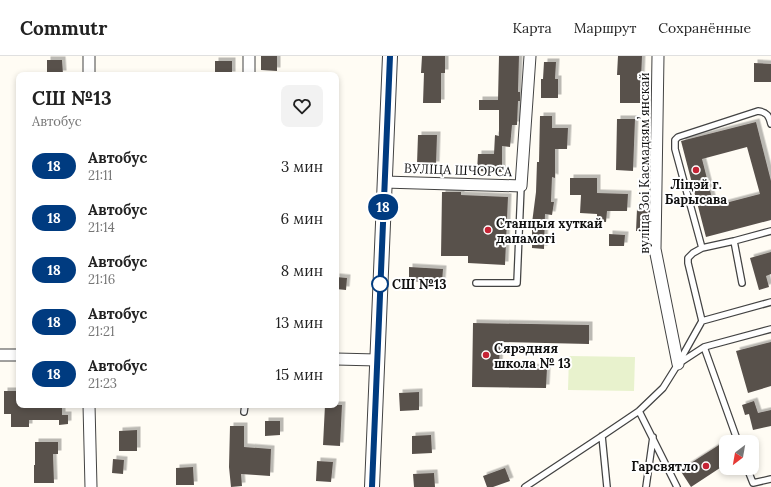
<!DOCTYPE html>
<html lang="ru">
<head>
<meta charset="utf-8">
<style>
  :root { --surface:#fff; --page:#f2f2f2; --text:#222; --muted:#767676; --line:#e0e0e0 }
  body { margin:0; font-family:Lora,serif; background:var(--page); color:var(--text); height:100vh; display:flex; flex-direction:column; font-size:15px; white-space:nowrap }
  * { box-sizing:border-box; margin:0 }
  p { font-size:13px; color:var(--muted) }
  .icon { flex:none; width:22px; height:22px; fill:none; stroke:currentColor; stroke-width:2; stroke-linecap:round; stroke-linejoin:round }
  .map { position:relative; flex:1; overflow:hidden }
  .sheet { position:absolute; left:16px; top:16px; width:323px; height:336px; display:flex; flex-direction:column; background:var(--surface); border-radius:8px; box-shadow:0 2px 6px #0003 }
  .sheet>* { flex:none }
  .badge { padding:0 8px; border-radius:13px; font-size:14px; line-height:26px }
  .needle { width:26px; rotate:211deg }
  .tools { position:absolute; left:719px; top:379px; display:grid; gap:8px }
  .tools a { display:grid; place-items:center; width:40px; height:40px; border-radius:8px; background:var(--surface); box-shadow:0 2px 6px #0003; font-size:20px }
  .map>.badge { position:absolute; translate:-50% -50%; box-shadow:0 0 0 2px #fff }
  .round { display:grid; place-items:center; flex:none; width:42px; height:42px; border-radius:8px; background:var(--page) }
  .overview { display:flex; align-items:center; justify-content:space-between; height:68px; padding:0 16px }
  h1 { font-size:19px; font-weight:700; line-height:30px }
  ul { padding:0; list-style:none }
  li { display:flex; align-items:center; gap:12px; height:52px; padding:0 16px }
  li div { flex:1 }
  li b { display:block; font-size:15px }
  li em { font-style:normal }
  li .badge { min-width:44px; font-weight:700; text-align:center }
  header { display:flex; align-items:center; gap:24px; box-sizing:border-box; height:56px; padding:0 20px; background:var(--surface); border-bottom:1px solid var(--line) }
  header strong { font-size:19px }
  nav { display:flex; gap:22px; margin-inline-start:auto; font-size:14px }
  .map>svg:first-child { display:block }
  .pitch { fill:#e8f2cd }
  .building { fill:#59514c; fill-rule:evenodd; filter:url(#shadow) }
  .lines { fill:none; stroke-linecap:round; stroke-linejoin:round }
  .service-casing { stroke:#434343; stroke-width:8 }
  .minor-casing { stroke:#434343; stroke-width:13 }
  .tertiary-casing { stroke:#434343; stroke-width:16 }
  .service { stroke:#fff; stroke-width:5.5 }
  .minor { stroke:#fff; stroke-width:11 }
  .tertiary { stroke:#fff; stroke-width:14 }
  .line-casing { stroke:#fff; stroke-width:9 }
  .line { stroke:#003b80; stroke-width:6 }
  .poi-dot { fill:#c52435; stroke:#fff; stroke-width:1.5 }
  .stop-dot { fill:#fff; stroke:#003b80; stroke-width:2 }
  .labels { text-anchor:middle; dominant-baseline:central; stroke-width:4; stroke-linejoin:round; paint-order:stroke }
  .street-label { font-size:13px; fill:#101010; stroke:#fff }
  .poi-label { font-size:13px; font-weight:bold; fill:#101010; stroke:#fff; text-anchor:start }
  .stop-label { font-size:13px; font-weight:bold; fill:#101010; stroke:#fff; text-anchor:start }
</style>
</head>
<body>
<header>
<strong>Commutr</strong>
<nav><a>Карта</a><a>Маршрут</a><a>Сохранённые</a></nav>
</header>
<div class="map">
<svg width="771" height="431" viewBox="0 0 771 431">
  <defs>
    <filter id="shadow"><feDropShadow dx="3.5" dy="-3.5" stdDeviation="0" flood-color="#0004"/></filter>
  </defs>
  <rect width="100%" height="100%" fill="#fffcf4"/>
  <path class="pitch" d="M569,300L635,301L634,335L568,334Z"/>
  <path class="building" d="M261,0H277V15L261,14Z
    M422,0H445V17H441V47H423L424,17H421Z
    M499,0H519L518,36H520V45H518L517,69H512L510,91L502,90V116L477,115L478,98H494L495,79L499,80V54H479V44H498Z
    M618,0H642L640,47H620V19H617Z
    M47,4H62L63,18H47Z
    M215,5H232V19H215Z
    M544,6H556L555,23H558V42H541V23H543Z
    M754,7L771,8V26H754Z
    M540,60H552V72H568L567,93H555V122L552,121L551,146H554L552,159L545,158L544,193L532,192V167L536,136L537,106H539Z
    M617,63H635L633,115L616,114Z
    M756,66L771,125V164L706,181L681,85ZM747,91L760,138L714,150L702,103Z
    M418,79H437L436,109L417,108Z
    M570,122H597V137L628,138L627,155H607L606,166H597V158L580,157L581,139H570Z
    M442,136H461V139L508,141L505,209L468,207V200H441Z
    M637,153L649,154L648,175H636Z
    M609,178L625,179L624,190H609Z
    M771,196V218L766,220L769,231L759,234L750,202Z
    M409,211L443,213L442,227L409,225Z
    M336,221L347,222L346,234L336,233Z
    M473,267L589,269V288L500,286L499,311L547,312L546,332L472,331Z
    M771,286V330L748,337L736,295Z
    M4,335H19V349H62V359H68V368L59,369V364H29V371H11V358H4Z
    M419,336V354L400,355L399,337Z
    M754,345L758,357L771,354V370L753,374L749,358L745,359L742,349Z
    M325,349H342L340,390L323,389Z
    M265,365H280V379L265,380Z
    M230,370H244V391L271,393L270,420L241,418L242,430L231,431L229,411Z
    M137,374V395H119V375Z
    M431,379L432,397L412,398V380Z
    M35,386H58V398H53L54,427H34V409H35Z
    M719,389L726,400V408L691,431L680,414Z
    M113,403L124,404L123,418L112,417Z
    M317,405L333,406L331,426L316,425Z
    M193,411L194,429H176V412Z
    M505,412L510,425L493,431H487L483,420Z
    M434,417L435,431H414L413,418Z"/>
  <g class="lines">
    <defs>
      <path id="service" d="M734,185L742,227
        M702,192L675,93V84L678,81L758,55C767,56 769,60 771,68
        M476,227H517L521,130
        M702,265L688,207V202L693,197L702,192L734,185L771,175
        M704,291L738,386
        M679,306L702,265L771,246
        M639,355L677,431
        M244,356L245,349
        M602,380L607,431
        M747,412L753,427L771,423
        M525,431L602,380L639,355L663,332L678,308L704,291L771,273
        M646,431L653,381"/>
      <path id="minor" d="M89,0V19
        M249,0V19
        M658,0L655,193L678,308
        M384,126L521,130L530,0
        M0,299H19
        M336,303L377,304
        M89,349L91,431"/>
      <path id="tertiary" d="M372,431L390,0"/>
    </defs>
    <use href="#service" class="service-casing"/>
    <use href="#minor" class="minor-casing"/>
    <use href="#tertiary" class="tertiary-casing"/>
    <use href="#service" class="service"/>
    <use href="#minor" class="minor"/>
    <use href="#tertiary" class="tertiary"/>
  </g>
  <g class="lines">
    <defs>
      <path id="line" d="M372,431L390,0"/>
    </defs>
    <use href="#line" class="line-casing"/>
    <use href="#line" class="line"/>
  </g>
  <g class="poi-dot">
    <circle cx="696" cy="114" r="4"/>
    <circle cx="488" cy="174" r="4"/>
    <circle cx="486" cy="299" r="4"/>
    <circle cx="706" cy="410" r="4"/>
  </g>
  <circle class="stop-dot" cx="380" cy="228" r="8"/>
  <g class="labels">
    <g class="street-label">
      <text transform="translate(644 107) rotate(-90)">вуліца Зоі Касмадзямʼянскай</text>
      <text transform="translate(458 114) rotate(2)">ВУЛІЦА ШЧОРСА</text>
    </g>
    <g class="poi-label">
      <text x="696" y="128" text-anchor="middle">Ліцэй г.<tspan x="696" dy="15">Барысава</tspan></text>
      <text x="496" y="167">Станцыя хуткай<tspan x="496" dy="15">дапамогі</tspan></text>
      <text x="494" y="292">Сярэдняя<tspan x="494" dy="15">школа № 13</tspan></text>
      <text x="698" y="410" text-anchor="end">Гарсвятло</text>
    </g>
    <g class="stop-label">
      <text x="392" y="228">СШ №13</text>
    </g>
  </g>
</svg>
<div class="tools">
<a><svg class="needle" viewBox="-14 -14 28 28"><path d="M0-13l5 13h-10z" fill="#e53935"/><path d="M0 13l5-13h-10z" fill="#767676"/></svg></a>
</div>
<b class="badge" style="left:383px;top:151px;background:#003b80;color:#fff">18</b>
<section class="sheet">
<div class="overview"><div><h1>СШ №13</h1><p>Автобус</p></div><a class="round"><svg class="icon" aria-label="heart" viewBox="0 0 24 24"><path d="M12 20l-8-8c-3-5 5-10 8-4 3-6 11-1 8 4z"/></svg></a></div>
<ul>
<li><span class="badge" style="background:#003b80;color:#fff">18</span><div><b>Автобус</b><p>21:11</p></div><em>3 мин</em></li>
<li><span class="badge" style="background:#003b80;color:#fff">18</span><div><b>Автобус</b><p>21:14</p></div><em>6 мин</em></li>
<li><span class="badge" style="background:#003b80;color:#fff">18</span><div><b>Автобус</b><p>21:16</p></div><em>8 мин</em></li>
<li><span class="badge" style="background:#003b80;color:#fff">18</span><div><b>Автобус</b><p>21:21</p></div><em>13 мин</em></li>
<li><span class="badge" style="background:#003b80;color:#fff">18</span><div><b>Автобус</b><p>21:23</p></div><em>15 мин</em></li>
</ul>
</section>
</div>
</body>
</html>
